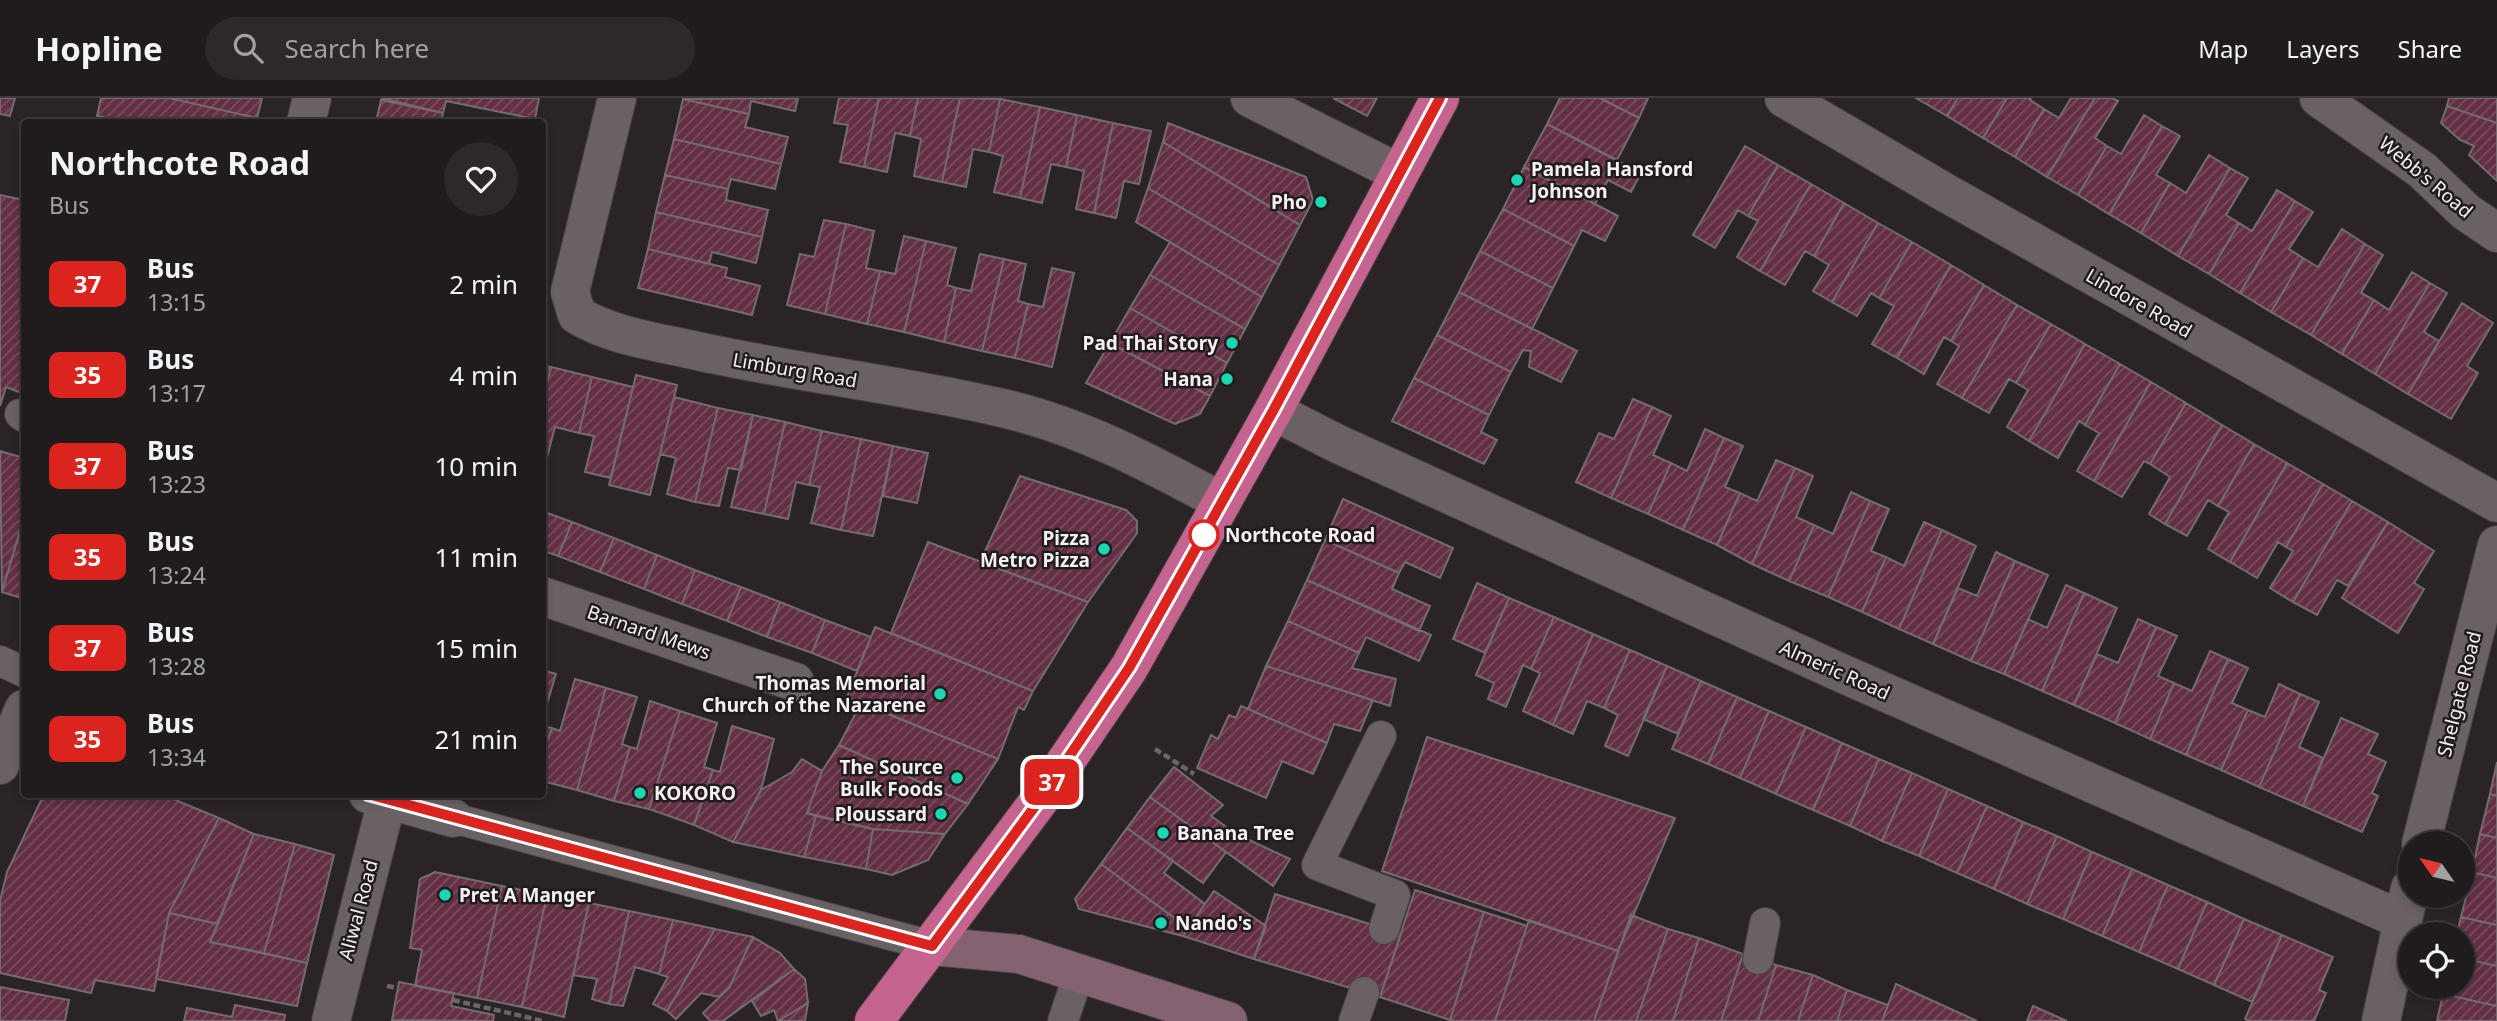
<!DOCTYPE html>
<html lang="en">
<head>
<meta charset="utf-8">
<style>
  :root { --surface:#201b1d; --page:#2d282a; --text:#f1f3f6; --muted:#a2a1a4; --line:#3d393b }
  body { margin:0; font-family:"Noto Sans",sans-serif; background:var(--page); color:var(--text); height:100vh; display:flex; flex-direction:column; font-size:26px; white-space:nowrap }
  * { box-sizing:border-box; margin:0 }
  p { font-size:23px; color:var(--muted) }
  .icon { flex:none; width:38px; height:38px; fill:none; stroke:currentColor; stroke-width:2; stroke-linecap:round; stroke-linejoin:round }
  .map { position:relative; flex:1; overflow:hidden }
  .panel { position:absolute; left:21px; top:21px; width:525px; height:679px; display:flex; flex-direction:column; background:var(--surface); border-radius:7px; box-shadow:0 4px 10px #0003,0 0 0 2px var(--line) }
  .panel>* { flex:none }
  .badge { padding:0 14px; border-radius:10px; font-size:24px; line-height:46px }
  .needle { width:46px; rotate:304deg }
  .controls { position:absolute; left:2398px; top:733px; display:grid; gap:14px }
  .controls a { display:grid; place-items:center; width:77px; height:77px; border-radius:50%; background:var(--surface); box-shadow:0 4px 10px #0003,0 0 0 2px var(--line); font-size:35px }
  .map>.badge { position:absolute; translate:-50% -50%; box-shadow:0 0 0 4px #fff }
  .round { display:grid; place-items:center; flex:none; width:74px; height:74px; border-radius:37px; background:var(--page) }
  .summary { display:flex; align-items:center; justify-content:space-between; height:119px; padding:0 28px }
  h1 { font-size:33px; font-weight:700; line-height:52px }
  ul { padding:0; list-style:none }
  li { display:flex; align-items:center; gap:21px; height:91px; padding:0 28px }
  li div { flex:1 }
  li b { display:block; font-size:26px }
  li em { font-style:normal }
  li .badge { min-width:77px; font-weight:700; text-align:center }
  header { display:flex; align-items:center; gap:42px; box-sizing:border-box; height:98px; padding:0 35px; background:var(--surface); border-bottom:2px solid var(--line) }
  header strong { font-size:33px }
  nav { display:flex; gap:38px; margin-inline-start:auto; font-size:24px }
  .search { width:490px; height:63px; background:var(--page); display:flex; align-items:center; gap:18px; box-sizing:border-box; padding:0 24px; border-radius:38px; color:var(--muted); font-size:26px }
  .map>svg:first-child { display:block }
  .building { fill:url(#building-hatch); stroke:#746c6e; stroke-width:2 }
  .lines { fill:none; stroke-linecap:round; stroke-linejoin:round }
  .lane-casing { stroke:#464042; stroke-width:32 }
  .street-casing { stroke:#464042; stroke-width:40 }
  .secondary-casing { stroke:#464042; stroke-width:40 }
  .highway-casing { stroke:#464042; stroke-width:40 }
  .path { stroke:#6b6567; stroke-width:4.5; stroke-dasharray:7 3.5; stroke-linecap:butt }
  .lane { stroke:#6a6164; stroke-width:30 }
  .street { stroke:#6a6164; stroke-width:38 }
  .secondary { stroke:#856271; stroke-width:38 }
  .highway { stroke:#c5648e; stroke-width:38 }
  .line-casing { stroke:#fff; stroke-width:16 }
  .line { stroke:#dc241f; stroke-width:10 }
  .poi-dot { fill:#1cd5b1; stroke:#211b1d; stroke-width:2.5 }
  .stop-dot { fill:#fff; stroke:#dc241f; stroke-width:3.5 }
  .labels { text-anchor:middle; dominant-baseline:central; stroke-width:5; stroke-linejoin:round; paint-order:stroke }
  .poi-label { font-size:19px; font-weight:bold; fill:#f5f0f2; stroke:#211b1d; text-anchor:end }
  .street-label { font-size:19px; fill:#f5f0f2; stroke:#211b1d }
  .stop-label { font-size:19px; font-weight:bold; fill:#f5f0f2; stroke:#211b1d; text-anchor:start }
</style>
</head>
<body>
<header>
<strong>Hopline</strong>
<div class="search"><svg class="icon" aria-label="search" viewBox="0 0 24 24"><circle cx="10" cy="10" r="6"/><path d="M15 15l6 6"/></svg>Search here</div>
<nav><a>Map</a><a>Layers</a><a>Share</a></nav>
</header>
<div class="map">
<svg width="2497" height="923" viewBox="0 0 2497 923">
  <defs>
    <pattern id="building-hatch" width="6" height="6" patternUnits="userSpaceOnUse" patternTransform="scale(1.75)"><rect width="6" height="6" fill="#632f45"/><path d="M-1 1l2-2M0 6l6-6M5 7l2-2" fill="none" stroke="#7a4d60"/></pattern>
  </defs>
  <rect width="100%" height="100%" fill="#2b2427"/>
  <path class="building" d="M0,0H15L10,18L0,16Z
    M101,0H169L257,20L256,24H125L97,18Z
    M169,0H262L257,20Z
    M381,0H539L535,21L446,3L443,15Z
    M798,0L795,13L751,3L749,16L683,1Z
    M839,0H879L864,69L840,64L848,27L834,25Z
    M879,0H918L910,38L895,35L887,74L864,69Z
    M918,0H960L942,84L914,78L921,41L910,38Z
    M960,0L1000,1L989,54L973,51L966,89L942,84Z
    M1333,0H1377L1367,18Z
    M1560,0H1600L1639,20L1617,62L1547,26Z
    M1600,0H1648L1639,20Z
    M1916,0H1958L1947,18Z
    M1958,0H2007L1983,40L1947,18Z
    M2007,0H2031L2030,2L2044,11L2015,59L1983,40Z
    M2071,0H2095L2047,79L2015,59L2044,11L2059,20Z
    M2095,0H2112L2118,3L2095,40L2107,48L2078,97L2047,79Z
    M2449,0H2497V25L2447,8Z
    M683,1L749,16L745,29L788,39L781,66L674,41Z
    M1000,1L1040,9L1020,100L994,94L1003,58L989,54Z
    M381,2L443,15L441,24H376Z
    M2447,8L2497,25V83L2469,57L2474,48L2460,42L2441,25Z
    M1040,9L1077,17L1066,69L1051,66L1042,105L1020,100Z
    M1077,17L1113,25L1094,115L1076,111L1084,73L1066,69Z
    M2144,17L2162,28L2109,116L2078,97L2107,48L2121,56Z
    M1113,25L1151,33L1139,86L1124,83L1116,120L1094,115Z
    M1168,25L1306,79L1313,102L1300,127L1163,44Z
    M1547,26L1641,75L1631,94L1608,82L1595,106L1524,69Z
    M2162,28L2180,38L2156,77L2170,85L2141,135L2109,116Z
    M674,41L781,66L775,91L731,81L728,91L665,77Z
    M1163,44L1300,127L1279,167L1148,90Z
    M1745,48L1778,67L1748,118L1738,112L1715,150L1693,137Z
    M2209,57L2230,70L2178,158L2141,135L2170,85L2186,95Z
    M1778,67L1811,86L1760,173L1737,159L1758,123L1748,118Z
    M1524,69L1618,118L1605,143L1582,132L1574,148L1503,111Z
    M2230,70L2248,80L2226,117L2239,125L2209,176L2178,158Z
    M665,77L728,91L726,102L768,112L762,139L656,114Z
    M1811,86L1844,105L1814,158L1805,153L1785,187L1760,173Z
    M1148,90L1279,167L1262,199L1136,124Z
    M2277,92L2295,103L2240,195L2209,176L2239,125L2252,133Z
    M0,97L24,102V296L6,289L0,308Z
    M2295,103L2313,114L2289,151L2303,160L2271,214L2240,195Z
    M1844,105L1878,125L1832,204L1813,193L1829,167L1814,158Z
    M1503,111L1574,148L1553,190L1480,153Z
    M656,114L762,139L756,165L712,154L709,166L648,151Z
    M824,122L846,126L825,216L787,207L800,156L814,159Z
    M1878,125L1912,144L1879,200L1871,195L1857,218L1832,204Z
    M846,126L874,133L866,170L880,173L867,226L825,216Z
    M2342,131L2365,146L2311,237L2271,214L2303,160L2318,169Z
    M904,138L926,143L904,234L867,226L880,173L895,176Z
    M926,143L956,150L947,187L956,190L944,244L904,234Z
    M1170,144L1262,199L1245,231L1150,177Z
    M1912,144L1951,167L1897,260L1872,246L1894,208L1879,200Z
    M2365,146L2383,157L2361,195L2374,202L2342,256L2311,237Z
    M648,151L727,170L725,179L760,188L752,217L638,190Z
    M1480,153L1553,190L1532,231L1459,194Z
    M980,156L1004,161L982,253L944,244L956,190L971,193Z
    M1004,161L1026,166L1018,203L1028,206L1015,260L982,253Z
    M1951,167L1984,187L1951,243L1944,239L1924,276L1897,260Z
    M1052,170L1074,175L1052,269L1015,260L1028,206L1043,209Z
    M2412,174L2430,185L2375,276L2342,256L2374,202L2389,212Z
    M1150,177L1245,231L1227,265L1130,210Z
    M2430,185L2447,195L2424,234L2439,243L2408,296L2375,276Z
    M1984,187L2017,207L1962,300L1937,286L1959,248L1951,243Z
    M1459,194L1577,253L1561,284L1529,269L1531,253L1523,252L1511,274L1437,237Z
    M2462,205L2493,225L2467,268L2478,275L2451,321L2408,296Z
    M2017,207L2051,226L2016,285L2009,281L1989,315L1962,300Z
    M1130,210L1227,265L1210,298L1110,245Z
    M2051,226L2085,246L2029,343L2007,329L2028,292L2016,285Z
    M1437,237L1511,274L1489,317L1414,280Z
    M1110,245L1210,298L1200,316L1175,326L1086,285Z
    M2085,246L2120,266L2085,327L2079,323L2058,360L2029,343Z
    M2120,266L2151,284L2094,383L2077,373L2099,335L2085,327Z
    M542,267L551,269L542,306Z
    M551,269L592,279L579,335L555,329L545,367L542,366V306Z
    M636,277L677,287L650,397L609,387Z
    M592,279L633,289L611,380L585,374L594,338L579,335Z
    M1414,280L1489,317L1481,334L1497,342L1484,366L1392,323Z
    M2151,284L2186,305L2150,366L2144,363L2122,399L2094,383Z
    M674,299L718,310L695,404L667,396L676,360L660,356Z
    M1633,301L1652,309L1611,400L1576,384L1599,335L1614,341Z
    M2186,305L2222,327L2165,426L2149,416L2170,379L2150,366Z
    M1652,309L1671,318L1653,357L1671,365L1648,416L1611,400Z
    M718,310L753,317L741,372L728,370L719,408L695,404Z
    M753,317L785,324L764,416L731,409Z
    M785,324L822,333L809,387L796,384L788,421L764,416Z
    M2222,327L2254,346L2218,408L2208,402L2187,438L2165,426Z
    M1705,331L1724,340L1683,432L1648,416L1671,365L1687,373Z
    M822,333L861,341L841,432L811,425L820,389L809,387Z
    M1724,340L1743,348L1725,389L1740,395L1717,447L1683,432Z
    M861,341L893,348L873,438L841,432Z
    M2254,346L2287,365L2230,464L2208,451L2229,414L2218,408Z
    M893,348L928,355L917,405L883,398Z
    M0,353L24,360V419L2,494Z
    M1776,362L1795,370L1752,466L1717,447L1740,395L1757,403Z
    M2287,365L2323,386L2286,449L2278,444L2257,480L2230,464Z
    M1795,370L1813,378L1796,419L1814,427L1789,483L1752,466Z
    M1020,378L1126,412L1137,423V435L1088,504L980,464Z
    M2323,386L2352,403L2293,504L2270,490L2293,453L2286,449Z
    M1851,394L1870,403L1828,499L1789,483L1814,427L1833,436Z
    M1343,401L1453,450L1440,480L1405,464L1399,475L1325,442Z
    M1870,403L1889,411L1871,453L1886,459L1862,514L1828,499Z
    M2352,403L2388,424L2348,488L2337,482L2317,517L2293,504Z
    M542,413L572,424L558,458L542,452Z
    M24,419V501L2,494Z
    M572,424L614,440L600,474L558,458Z
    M1924,424L1942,432L1899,531L1862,514L1886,459L1904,468Z
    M2388,424L2434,453L2414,485L2424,491L2398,535L2342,500Z
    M1942,432L1976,448L1933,546L1899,531Z
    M614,440L657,457L644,491L600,474Z
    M1325,442L1399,475L1392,491L1430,508L1419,533L1307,482Z
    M928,444L1088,504L1033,593L891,535Z
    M1996,454L2015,463L1971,563L1933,546L1958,490L1977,498Z
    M657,457L695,472L682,506L644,491Z
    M2015,463L2048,477L2004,576L1971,563Z
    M695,472L741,489L727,523L682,506Z
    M1307,482L1431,537L1419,563L1366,539L1359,555L1288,523Z
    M1477,485L1509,500L1485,555L1453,541Z
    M2066,487L2084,495L2042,593L2004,576L2028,521L2047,530Z
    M741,489L780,504L767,539L727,523Z
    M2084,495L2117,510L2074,607L2042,593Z
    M1509,500L1554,519L1531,571L1523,567L1506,609L1488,601L1494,585L1476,577Z
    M780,504L825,522L812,555L767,539Z
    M1554,519L1593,536L1553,627L1523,613L1540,575L1531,571Z
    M2138,521L2156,529L2115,625L2074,607L2097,556L2118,565Z
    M825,522L871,539L857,573L812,555Z
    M1288,523L1359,555L1352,570L1396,581L1390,608L1266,568Z
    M875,529L1033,593L1024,612L1018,609L998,661L847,599Z
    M2156,529L2177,538L2158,578L2174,585L2150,641L2115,625Z
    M1593,536L1630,552L1604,610L1587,603L1573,636L1553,627Z
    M1630,552L1667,568L1628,658L1605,648L1618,617L1604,610Z
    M2210,553L2228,561L2186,657L2150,641L2174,585L2192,593Z
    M2228,561L2248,570L2232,605L2248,612L2221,672L2186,657Z
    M1266,568L1373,602L1360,633L1334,626L1327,645L1248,611Z
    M1667,568L1701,583L1678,636L1643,621Z
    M542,572L556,576L542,622Z
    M575,581L606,590L577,692L542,683V659L552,630L560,633Z
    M1701,583L1737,599L1708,666L1672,651Z
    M2279,586L2300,596L2259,689L2221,672L2248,612L2265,619Z
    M606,590L637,599L622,646L630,649L614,703L577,692Z
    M2300,596L2319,604L2299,649L2323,660L2303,708L2259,689Z
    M1737,599L1769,613L1740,680L1708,666Z
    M650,603L680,613L649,711L614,703L630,649L637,651Z
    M861,605L998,661L968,706L839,647Z
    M1241,608L1327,645L1313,676L1282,663L1266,700L1197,670L1211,637L1218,641L1229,617L1236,620Z
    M680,613L717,625L704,669L713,672L694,727L649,711Z
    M1769,613L1806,629L1776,696L1740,680Z
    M2341,620L2378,636L2368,656L2386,664L2372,695L2378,698L2362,734L2303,708Z
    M542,628L552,630L542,659Z
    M732,628L774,641L761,692L733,744L694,727L713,672L720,674Z
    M1806,629L1842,645L1813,712L1776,696Z
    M1427,639L1675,720L1618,853L1382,773Z
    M1842,645L1879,661L1850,728L1813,712Z
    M839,647L968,706L945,736L873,731L807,715L822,673Z
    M802,661L822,673L807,715L816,718L804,759L733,744L761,692L792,674Z
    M1879,661L1912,675L1882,743L1850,728Z
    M2497,664V698L2490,696Z
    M1174,669L1223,707L1211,718L1236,736L1290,761L1273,788L1150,699Z
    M1912,675L1948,691L1919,758L1882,743Z
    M1948,691L1987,708L1957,775L1919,758Z
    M44,696H161L219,720L169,815L154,893L95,882L91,895L0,875V803L7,774Z
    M2490,696L2497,698V740L2480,736Z
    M1150,699L1226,754L1203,785L1127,730Z
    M1987,708L2023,724L1994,791L1957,775Z
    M816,718L873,731L866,771L804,759Z
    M219,720L254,736L218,826L169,815Z
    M2023,724L2057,738L2027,806L1994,791Z
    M1127,730L1173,763L1164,775L1205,806L1188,830L1101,766Z
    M873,731L945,736L928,762L892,777L866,771Z
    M254,736L295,746L264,855L210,844Z
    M2480,736L2497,740V780L2472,774Z
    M2057,738L2092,754L2063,821L2027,806Z
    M295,746L334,757L307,865L264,855Z
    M2092,754L2132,771L2102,838L2063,821Z
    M1101,766L1188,830L1183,838L1079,811L1075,801Z
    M2132,771L2168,787L2139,854L2102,838Z
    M435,774L502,788L477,900L415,888L422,852L410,850L420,781Z
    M2472,774L2497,780V827L2461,819Z
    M2168,787L2207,804L2178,871L2139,854Z
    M502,788L547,797L522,909L477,900Z
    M1415,792L1484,814L1450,922L1380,899Z
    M1214,793L1266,828L1254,861L1183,838Z
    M1275,796L1401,836L1380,899L1254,861Z
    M547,797L589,805L564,919L522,909Z
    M2207,804L2244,821L2214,887L2178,871Z
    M589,805L629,813L609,906L592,901L597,881L573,877Z
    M629,813L673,822L659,876L635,869L623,908L609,906Z
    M1484,814L1527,828L1495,923H1455L1450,922Z
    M169,815L218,826L210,844L307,865L297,908L156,881Z
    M1631,817L1668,831L1636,923H1594Z
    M2461,819L2497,827V868L2462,860V836H2457Z
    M2244,821L2282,837L2252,904L2214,887Z
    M673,822L715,831L667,913L653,906L668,879L659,876Z
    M1529,822L1618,853L1594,923H1495Z
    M715,831L753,839L729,890L719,899L701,895L676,921L667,913Z
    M1668,831L1699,840L1673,923H1636Z
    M2282,837L2333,859L2319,892L2326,895L2314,923H2250L2245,921Z
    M753,839L780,855L794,871L723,923H710L703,915L729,890Z
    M1699,840L1743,856L1721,923H1673Z
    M1743,856L1776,867L1758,923H1721Z
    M2462,860L2497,868V908L2443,896L2445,889H2462Z
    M1776,867L1813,877L1798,923H1758Z
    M794,871L805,881L808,905L778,923L774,912L761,918L752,903Z
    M1813,877L1847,892L1837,923H1798Z
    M399,884L454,895L451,908L494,917L493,923L392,922Z
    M1896,886L1977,923H1882Z
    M0,889L69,902L65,923H0Z
    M1847,892L1888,907L1882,923H1837Z
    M2443,896L2497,908V923H2437Z
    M808,905L805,923H778Z
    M235,907L285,917L284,923H184L187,910L232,919Z
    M2033,908L2067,923H2027Z"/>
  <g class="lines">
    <defs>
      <path id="lane" d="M20,316L24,319
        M0,563L24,574
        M1381,638L1317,767L1395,797L1384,831
        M453,720L932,848
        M1758,861L1765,825
        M1063,923L1079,875
        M1354,923L1364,894"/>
      <path id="street" d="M617,0L570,194L577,217C612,238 653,243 693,252C795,275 900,286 1002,310C1081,328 1152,366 1222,404
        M1250,0L1399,75
        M1784,0L1946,95L2497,405
        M2319,0L2422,72L2466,114L2497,135
        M306,24L312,0
        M1273,313L1338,346L1839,574L2402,822
        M542,498L795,584
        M0,667L24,611
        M368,696L453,720
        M2421,746L2497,447
        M331,923L387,702
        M2381,923L2410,790"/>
      <path id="secondary" d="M932,848L1019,856L1228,923"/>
      <path id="highway" d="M874,923L1041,700L1129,570L1273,313L1440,0"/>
    </defs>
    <use href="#lane" class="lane-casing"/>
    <use href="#street" class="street-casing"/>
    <use href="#secondary" class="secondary-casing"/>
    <use href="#highway" class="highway-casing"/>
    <path class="path" d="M1155,651L1194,676
      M387,888L398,890
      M453,902L543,923"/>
    <use href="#lane" class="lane"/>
    <use href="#street" class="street"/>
    <use href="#secondary" class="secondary"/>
    <use href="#highway" class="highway"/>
  </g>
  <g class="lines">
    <defs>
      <path id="line" d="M368,696L932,848L1041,700L1129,570L1273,313L1440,0"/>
    </defs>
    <use href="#line" class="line-casing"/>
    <use href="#line" class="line"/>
  </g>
  <g class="poi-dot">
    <circle cx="1517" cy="82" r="7"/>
    <circle cx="1321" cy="104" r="7"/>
    <circle cx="1232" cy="245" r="7"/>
    <circle cx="1227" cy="281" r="7"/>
    <circle cx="1104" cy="451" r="7"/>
    <circle cx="940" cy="596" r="7"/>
    <circle cx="957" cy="680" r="7"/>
    <circle cx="640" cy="695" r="7"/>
    <circle cx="941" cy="716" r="7"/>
    <circle cx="1163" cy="735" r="7"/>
    <circle cx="445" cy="797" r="7"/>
    <circle cx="1161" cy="825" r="7"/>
  </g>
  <circle class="stop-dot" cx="1204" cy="437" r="14"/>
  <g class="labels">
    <g class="poi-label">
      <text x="1531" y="71" text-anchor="start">Pamela Hansford<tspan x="1531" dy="22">Johnson</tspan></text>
      <text x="1307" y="104">Pho</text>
      <text x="1218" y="245">Pad Thai Story</text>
      <text x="1213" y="281">Hana</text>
      <text x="1090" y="440">Pizza<tspan x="1090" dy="22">Metro Pizza</tspan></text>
      <text x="926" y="585">Thomas Memorial<tspan x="926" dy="22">Church of the Nazarene</tspan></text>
      <text x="943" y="669">The Source<tspan x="943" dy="22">Bulk Foods</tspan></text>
      <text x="654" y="695" text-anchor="start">KOKORO</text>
      <text x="927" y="716">Ploussard</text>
      <text x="1177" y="735" text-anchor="start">Banana Tree</text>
      <text x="459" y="797" text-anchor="start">Pret A Manger</text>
      <text x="1175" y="825" text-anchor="start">Nando's</text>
    </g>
    <g class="street-label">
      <text transform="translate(2426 79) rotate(40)">Webb's Road</text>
      <text transform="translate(2139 205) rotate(30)">Lindore Road</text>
      <text transform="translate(795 272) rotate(10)">Limburg Road</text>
      <text transform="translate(649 534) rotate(19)">Barnard Mews</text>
      <text transform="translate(1835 572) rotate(24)">Almeric Road</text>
      <text transform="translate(2459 596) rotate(-76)">Shelgate Road</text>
      <text transform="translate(358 812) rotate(-75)">Aliwal Road</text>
    </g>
    <g class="stop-label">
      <text x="1225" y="437">Northcote Road</text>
    </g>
  </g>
</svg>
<div class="controls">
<a><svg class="needle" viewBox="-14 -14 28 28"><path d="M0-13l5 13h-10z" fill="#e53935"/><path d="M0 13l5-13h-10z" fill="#a2a1a4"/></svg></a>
<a><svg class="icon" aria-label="locate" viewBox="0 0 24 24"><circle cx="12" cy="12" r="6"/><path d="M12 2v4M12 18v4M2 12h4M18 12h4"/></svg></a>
</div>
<b class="badge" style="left:1052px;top:684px;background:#dc241f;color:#fff">37</b>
<section class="panel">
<div class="summary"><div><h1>Northcote Road</h1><p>Bus</p></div><a class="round"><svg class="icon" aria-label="heart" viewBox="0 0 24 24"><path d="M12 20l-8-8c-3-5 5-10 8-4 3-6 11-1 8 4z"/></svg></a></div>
<ul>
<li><span class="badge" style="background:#dc241f;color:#fff">37</span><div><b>Bus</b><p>13:15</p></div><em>2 min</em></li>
<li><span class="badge" style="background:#dc241f;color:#fff">35</span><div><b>Bus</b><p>13:17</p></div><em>4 min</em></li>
<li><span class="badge" style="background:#dc241f;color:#fff">37</span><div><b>Bus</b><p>13:23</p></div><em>10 min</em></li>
<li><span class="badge" style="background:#dc241f;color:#fff">35</span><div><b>Bus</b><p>13:24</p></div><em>11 min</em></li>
<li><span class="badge" style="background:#dc241f;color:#fff">37</span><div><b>Bus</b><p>13:28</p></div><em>15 min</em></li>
<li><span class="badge" style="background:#dc241f;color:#fff">35</span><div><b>Bus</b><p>13:34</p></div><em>21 min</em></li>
</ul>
</section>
</div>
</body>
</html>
